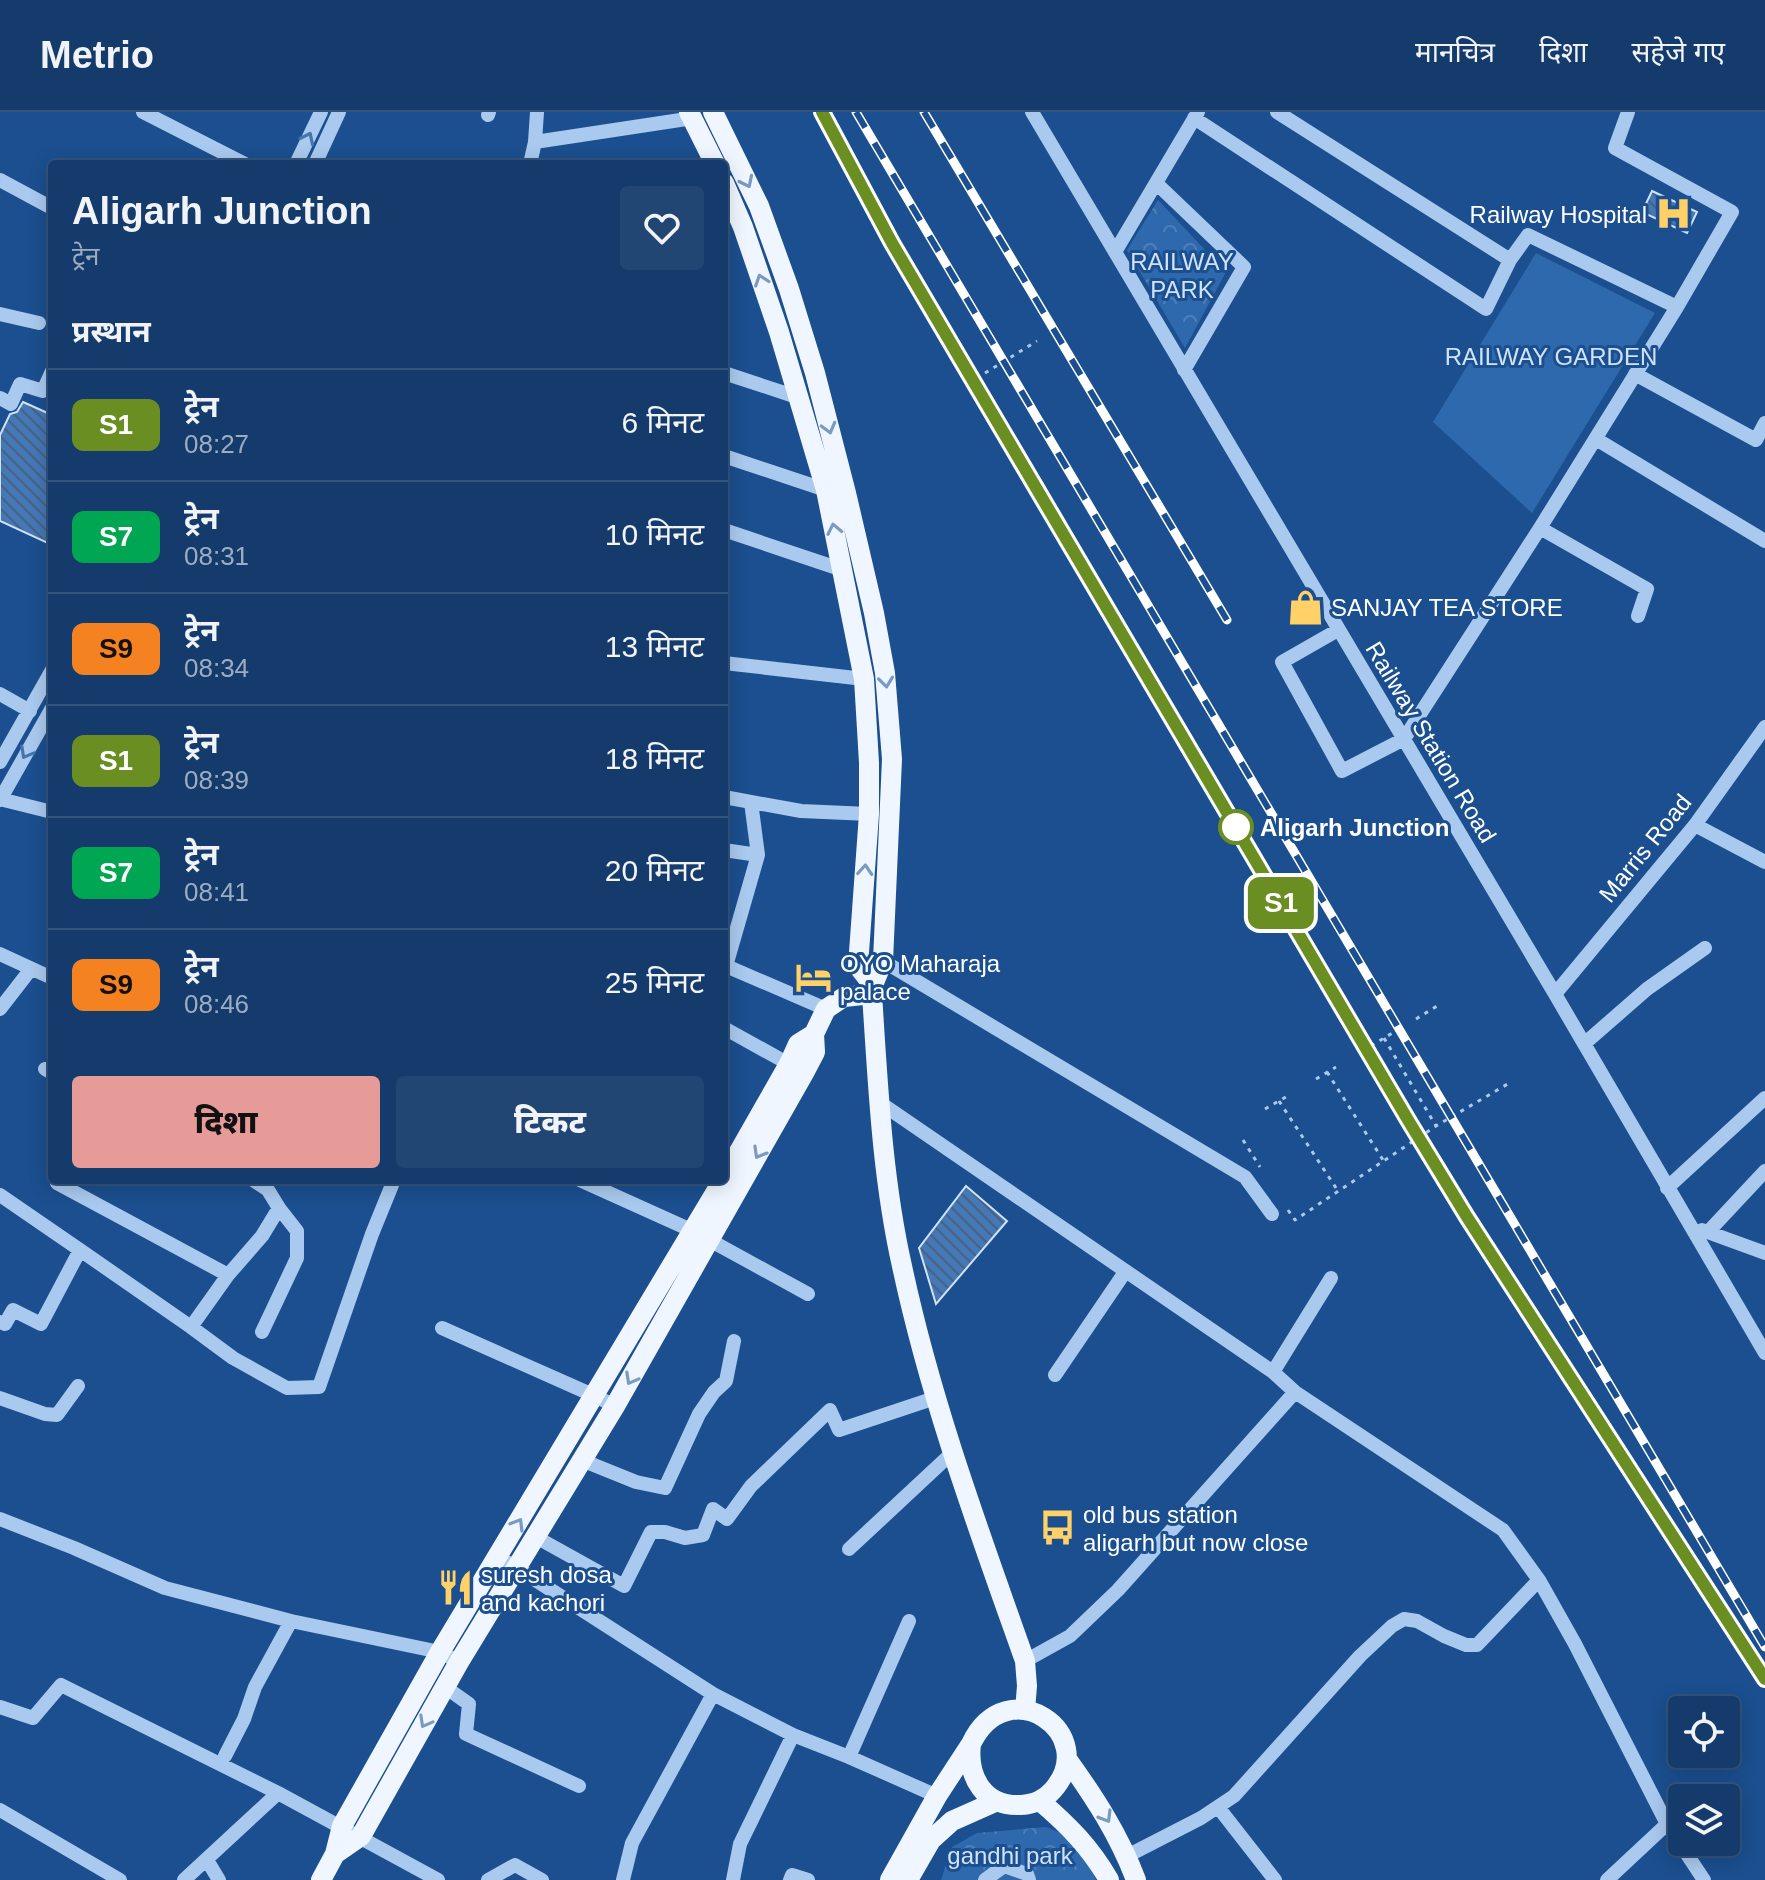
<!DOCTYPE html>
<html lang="hi">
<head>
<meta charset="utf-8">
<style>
  :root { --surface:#143b6b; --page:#214673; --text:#f1f3f6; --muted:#9dadc1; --line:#33557e; --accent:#e69b98 }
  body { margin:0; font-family:Arial,"Noto Sans Devanagari",sans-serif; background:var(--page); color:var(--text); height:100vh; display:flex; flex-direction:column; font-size:30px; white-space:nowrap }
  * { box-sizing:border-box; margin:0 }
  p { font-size:26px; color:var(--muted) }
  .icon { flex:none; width:44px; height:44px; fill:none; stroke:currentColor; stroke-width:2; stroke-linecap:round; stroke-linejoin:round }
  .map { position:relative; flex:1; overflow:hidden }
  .sheet { position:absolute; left:48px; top:48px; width:680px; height:1024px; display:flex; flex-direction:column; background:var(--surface); border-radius:8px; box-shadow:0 4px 20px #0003,0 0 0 2px var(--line) }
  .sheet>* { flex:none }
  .badge { padding:0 16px; border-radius:12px; font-size:28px; line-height:52px }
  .controls { position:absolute; left:1668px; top:1584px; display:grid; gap:16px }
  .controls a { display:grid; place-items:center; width:72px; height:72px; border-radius:8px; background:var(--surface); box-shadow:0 4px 20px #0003,0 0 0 2px var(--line); font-size:40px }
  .map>.badge { position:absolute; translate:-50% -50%; box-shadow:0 0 0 4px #fff }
  h2 { padding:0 24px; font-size:30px; line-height:72px }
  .round { display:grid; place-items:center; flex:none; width:84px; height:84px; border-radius:8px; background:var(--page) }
  .overview { display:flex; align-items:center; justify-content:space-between; height:136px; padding:0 24px }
  h1 { font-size:38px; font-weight:800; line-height:60px }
  .action { display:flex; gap:16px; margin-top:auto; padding:16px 24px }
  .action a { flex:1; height:92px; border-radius:8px; background:var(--accent); color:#111; font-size:32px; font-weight:800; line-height:92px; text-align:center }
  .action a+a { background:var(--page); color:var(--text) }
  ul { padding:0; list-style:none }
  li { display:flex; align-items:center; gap:24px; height:112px; padding:0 24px; border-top:2px solid var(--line) }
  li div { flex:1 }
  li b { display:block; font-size:30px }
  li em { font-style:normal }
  li .badge { min-width:88px; font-weight:700; text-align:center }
  header { display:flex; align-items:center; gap:48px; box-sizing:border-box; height:112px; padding:0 40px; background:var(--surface); border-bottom:2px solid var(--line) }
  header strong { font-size:38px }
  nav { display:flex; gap:44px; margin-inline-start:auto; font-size:28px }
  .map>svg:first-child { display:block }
  .green { fill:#2e69ad }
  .park { fill:url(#park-crowns) }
  .building { fill:url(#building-back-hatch); stroke:#cfe3fa; stroke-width:2 }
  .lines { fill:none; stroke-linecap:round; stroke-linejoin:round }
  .path { stroke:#a9c9ee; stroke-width:3; stroke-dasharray:4 6; stroke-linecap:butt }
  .minor { stroke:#a9c9ee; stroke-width:14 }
  .major { stroke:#f0f6ff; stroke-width:20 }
  .rail-casing { stroke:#fff; stroke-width:9 }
  .rail { stroke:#1b4f8f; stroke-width:6; stroke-dasharray:18; stroke-linecap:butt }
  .oneway { stroke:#4674ac }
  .oneway2 { stroke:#7b9ac1 }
  .line-casing { stroke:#fff; stroke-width:18 }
  .line { stroke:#6b8e23; stroke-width:12 }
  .stop-dot { fill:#fff; stroke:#6b8e23; stroke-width:4 }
  .labels { text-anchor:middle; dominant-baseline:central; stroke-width:6; stroke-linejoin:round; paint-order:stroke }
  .poi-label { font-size:24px; fill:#fff; stroke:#1b4f8f; text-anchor:start }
  .park-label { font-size:24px; fill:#cfe3fa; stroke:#1b4f8f }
  .street-label { font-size:24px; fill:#fff; stroke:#1b4f8f }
  .stop-label { font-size:24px; font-weight:bold; fill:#fff; stroke:#1b4f8f; text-anchor:start }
</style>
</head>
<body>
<header>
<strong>Metrio</strong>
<nav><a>मानचित्र</a><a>दिशा</a><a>सहेजे गए</a></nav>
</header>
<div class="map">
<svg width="1765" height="1768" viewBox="0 0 1765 1768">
  <defs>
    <pattern id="park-crowns" width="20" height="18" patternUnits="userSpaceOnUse" patternTransform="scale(2)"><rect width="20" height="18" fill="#2e69ad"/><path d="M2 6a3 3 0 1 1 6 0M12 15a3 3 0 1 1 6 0" fill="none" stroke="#4d80b9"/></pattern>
    <pattern id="building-back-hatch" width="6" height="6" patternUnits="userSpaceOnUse" patternTransform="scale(2)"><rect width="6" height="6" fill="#4478b7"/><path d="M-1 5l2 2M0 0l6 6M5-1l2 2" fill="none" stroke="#486282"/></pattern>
  </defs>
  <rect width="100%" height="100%" fill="#1b4f8f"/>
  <path class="green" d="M1536,141L1655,201L1532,401L1433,310Z"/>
  <path class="park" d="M1158,88L1226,160L1185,236L1127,138Z
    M1046,1715L1079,1728L1096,1768H941L952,1735L977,1721Z"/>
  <path class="building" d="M1652,79L1697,100L1687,121L1642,100Z
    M23,290L52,303V433L0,409V323L10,302L17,300Z
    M966,1074L1007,1109L936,1192L919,1136Z"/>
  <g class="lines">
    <path class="path" d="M985,261L1037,229
      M1416,907L1437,894
      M1384,926L1436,1014
      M1371,934L1394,920
      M1327,960L1383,1048
      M1316,967L1336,955
      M1279,989L1338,1079
      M1265,997L1291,982
      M1243,1028L1260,1055
      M1288,1098L1295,1108L1436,1014L1511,970"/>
    <path class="minor" d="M143,0L245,52
      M537,0L535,30L693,6
      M1032,0L1555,882L1765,1241
      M1277,0L1510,148L1528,123L1677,195
      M488,3L489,0
      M1194,6L1486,197L1510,148
      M296,52L321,0
      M315,52L339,0
      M530,52L535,30
      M0,68L52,96
      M1156,71L1244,155L1184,258
      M1115,140L1198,0
      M0,202L39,211
      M724,261L800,286
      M1635,262L1756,328L1765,311
      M0,286L11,292L20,272L43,279L52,259
      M1596,327L1765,429
      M724,344L826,378
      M1540,416L1647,477L1638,504
      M724,418L843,458
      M1338,518L1282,550L1342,659L1404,627L1540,416L1677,195L1732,100L1615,36L1628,0
      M724,551L864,567
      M0,582L30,599
      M0,650L52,558
      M724,685L801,699L869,702
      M0,687L52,700
      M0,688L52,596
      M1695,713L1765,750
      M724,738L758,743
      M0,842L52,866
      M883,849L1245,1065L1272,1102
      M726,854L758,743L751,690
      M724,857L726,854L826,897
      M1555,882L1695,713L1765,615
      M0,897L31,857
      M724,916L789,952
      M1584,932L1647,877L1705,836
      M45,957L52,961
      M879,990L1273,1260L1295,1280L1503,1418L1539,1468L1575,1532L1667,1712L1704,1768
      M580,1068L693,1119L808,1182
      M57,1071L228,1163
      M1667,1076L1765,986
      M0,1083L80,1138
      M1702,1118L1765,1141
      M1708,1120L1765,1059
      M0,1210L5,1212L13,1198L41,1212L80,1138L191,1215L228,1163L262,1124L279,1096L268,1078L253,1068
      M191,1215L233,1246L287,1276L319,1275L372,1122L394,1068
      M442,1216L595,1284L615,1294
      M262,1220L297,1146V1119L279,1096
      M1273,1260L1331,1166
      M1055,1263L1125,1160
      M0,1286L45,1302L57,1303L78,1274
      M584,1349L636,1370L665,1376L699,1302L714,1280L726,1269L734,1229
      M0,1407L74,1436L165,1476L291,1509L440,1540L459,1550
      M534,1424L624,1474L651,1420H665L685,1426L703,1423L713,1397L727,1407L751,1374L830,1298L839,1318L935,1286
      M849,1437L952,1341
      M509,1451L713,1582
      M1025,1549L1070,1524L1118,1478L1295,1280
      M445,1575L469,1592L466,1622L579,1674
      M0,1595L33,1606L61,1573L278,1681
      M225,1644L244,1607L255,1575L291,1509
      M849,1645L909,1509
      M1218,1695L1275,1768
      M0,1698L120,1768
      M1127,1744L1201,1706L1234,1684L1360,1544L1392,1514L1404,1507L1417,1509L1444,1524L1466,1533H1477L1539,1468
      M207,1748L219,1768
      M184,1768L278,1681L438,1768
      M488,1768L515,1753L542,1768
      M623,1768L632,1731L713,1582L793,1623L849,1645L937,1684
      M733,1768L740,1732L793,1623
      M790,1768L792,1763L808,1768
      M985,1768L1004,1754L1027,1762L1029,1768
      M1607,1768L1667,1712"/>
    <path class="major" d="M689,0L715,52
      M713,0L759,94L789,177L815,261L846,381L874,501L885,561L892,647L883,849L873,873L872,882C878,973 882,1065 902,1154C931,1290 979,1419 1025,1549L1027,1574L1025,1598
      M724,71L743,115L779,220L826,378L864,567L869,651V702L858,854L873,873
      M724,1066L789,952L798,932L814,922L826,897L844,885L872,882
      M723,1068L440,1540L342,1714L335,1742L361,1724L459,1550L615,1294L804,961L815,940L814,922
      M1067,1647C1095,1686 1119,1723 1136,1768
      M1040,1689C1069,1714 1090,1735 1109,1768
      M321,1768L335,1742
      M890,1768L937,1684L971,1632C1007,1556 1102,1622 1053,1678C1044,1688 1035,1692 1021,1693C984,1695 967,1665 971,1632
      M908,1768L931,1728L952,1709L997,1689"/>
    <defs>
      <path id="rail" d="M822,0L892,131L1408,1008L1467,1105L1765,1567
        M856,0L1765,1535
        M924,0L1227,508"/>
    </defs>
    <use href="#rail" class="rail-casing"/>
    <use href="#rail" class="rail"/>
  </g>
  <defs><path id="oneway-chevron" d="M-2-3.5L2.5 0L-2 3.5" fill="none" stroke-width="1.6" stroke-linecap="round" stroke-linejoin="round" transform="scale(2)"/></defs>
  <g class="oneway">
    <use href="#oneway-chevron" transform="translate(308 26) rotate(-64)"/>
    <use href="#oneway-chevron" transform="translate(26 641) rotate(119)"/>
  </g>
  <g class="oneway2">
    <use href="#oneway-chevron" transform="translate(747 70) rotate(64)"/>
    <use href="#oneway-chevron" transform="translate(761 168) rotate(-109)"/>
    <use href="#oneway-chevron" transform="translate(829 316) rotate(75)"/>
    <use href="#oneway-chevron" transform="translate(834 417) rotate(-102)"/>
    <use href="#oneway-chevron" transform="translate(886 570) rotate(83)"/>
    <use href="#oneway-chevron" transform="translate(865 758) rotate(-86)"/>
    <use href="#oneway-chevron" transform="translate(759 1041) rotate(120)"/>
    <use href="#oneway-chevron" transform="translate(631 1267) rotate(119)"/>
    <use href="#oneway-chevron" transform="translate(518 1412) rotate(-59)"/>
    <use href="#oneway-chevron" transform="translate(425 1610) rotate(119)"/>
    <use href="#oneway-chevron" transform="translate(1106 1705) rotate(59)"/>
  </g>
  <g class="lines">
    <defs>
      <path id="line" d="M822,0L892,131L1408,1008L1467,1105L1765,1567"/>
    </defs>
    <use href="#line" class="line-casing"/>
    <use href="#line" class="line"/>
  </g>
  <defs>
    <symbol id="hospital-bare" viewBox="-9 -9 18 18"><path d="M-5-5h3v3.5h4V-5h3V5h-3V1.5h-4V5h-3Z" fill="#ffd166" stroke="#1b4f8f" stroke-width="2.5" paint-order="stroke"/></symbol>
    <symbol id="shop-bare" viewBox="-9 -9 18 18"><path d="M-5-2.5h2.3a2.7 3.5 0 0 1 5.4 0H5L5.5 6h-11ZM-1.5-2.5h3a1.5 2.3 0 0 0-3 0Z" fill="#ffd166" stroke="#1b4f8f" stroke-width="2.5" paint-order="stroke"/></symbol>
    <symbol id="hotel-bare" viewBox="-9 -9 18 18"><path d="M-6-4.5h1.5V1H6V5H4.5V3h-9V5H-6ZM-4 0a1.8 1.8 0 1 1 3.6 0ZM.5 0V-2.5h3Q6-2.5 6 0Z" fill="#ffd166" stroke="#1b4f8f" stroke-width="2.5" paint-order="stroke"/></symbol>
    <symbol id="bus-bare" viewBox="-9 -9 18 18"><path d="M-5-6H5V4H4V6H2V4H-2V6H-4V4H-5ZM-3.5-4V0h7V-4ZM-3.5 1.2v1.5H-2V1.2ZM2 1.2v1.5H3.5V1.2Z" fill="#ffd166" stroke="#1b4f8f" stroke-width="2.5" paint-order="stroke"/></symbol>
    <symbol id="restaurant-bare" viewBox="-9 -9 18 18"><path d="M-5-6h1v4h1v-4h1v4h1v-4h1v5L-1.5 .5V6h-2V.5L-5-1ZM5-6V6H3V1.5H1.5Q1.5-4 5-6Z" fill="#ffd166" stroke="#1b4f8f" stroke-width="2.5" paint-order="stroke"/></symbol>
  </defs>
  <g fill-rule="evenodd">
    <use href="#hospital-bare" x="1648" y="76" width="51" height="51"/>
    <use href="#shop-bare" x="1280" y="470" width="51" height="51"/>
    <use href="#hotel-bare" x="788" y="840" width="51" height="51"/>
    <use href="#bus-bare" x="1032" y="1390" width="51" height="51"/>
    <use href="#restaurant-bare" x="430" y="1450" width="51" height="51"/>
  </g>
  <circle class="stop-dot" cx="1236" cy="715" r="16"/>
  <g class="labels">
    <g class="poi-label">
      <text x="1647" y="102" text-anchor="end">Railway Hospital</text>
      <text x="1331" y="495">SANJAY TEA STORE</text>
      <text x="840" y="851">OYO Maharaja<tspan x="840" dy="28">palace</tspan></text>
      <text x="1083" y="1402">old bus station<tspan x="1083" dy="28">aligarh but now close</tspan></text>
      <text x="481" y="1462">suresh dosa<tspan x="481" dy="28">and kachori</tspan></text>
    </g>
    <g class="park-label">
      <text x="1182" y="149">RAILWAY<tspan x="1182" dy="28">PARK</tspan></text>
      <text x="1551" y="244">RAILWAY GARDEN</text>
      <text x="1010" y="1743">gandhi park</text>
    </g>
    <g class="street-label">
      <text transform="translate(1431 630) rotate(59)">Railway Station Road</text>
      <text transform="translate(1645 736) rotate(-51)">Marris Road</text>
    </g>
    <g class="stop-label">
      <text x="1260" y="715">Aligarh Junction</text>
    </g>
  </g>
</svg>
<div class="controls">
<a><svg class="icon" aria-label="locate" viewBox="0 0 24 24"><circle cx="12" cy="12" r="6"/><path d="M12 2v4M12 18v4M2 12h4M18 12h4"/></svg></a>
<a><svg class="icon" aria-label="layers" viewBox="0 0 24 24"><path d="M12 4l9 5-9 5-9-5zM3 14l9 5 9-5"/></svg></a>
</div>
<b class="badge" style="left:1281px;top:791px;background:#6b8e23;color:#fff">S1</b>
<section class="sheet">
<div class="overview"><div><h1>Aligarh Junction</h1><p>ट्रेन</p></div><a class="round"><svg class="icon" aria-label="heart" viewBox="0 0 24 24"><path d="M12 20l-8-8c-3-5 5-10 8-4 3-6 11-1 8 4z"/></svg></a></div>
<h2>प्रस्थान</h2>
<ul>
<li><span class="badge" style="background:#6b8e23;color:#fff">S1</span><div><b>ट्रेन</b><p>08:27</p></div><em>6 मिनट</em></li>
<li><span class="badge" style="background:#00a651;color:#fff">S7</span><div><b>ट्रेन</b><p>08:31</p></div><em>10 मिनट</em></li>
<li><span class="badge" style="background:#f58220;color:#111">S9</span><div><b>ट्रेन</b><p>08:34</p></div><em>13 मिनट</em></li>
<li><span class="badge" style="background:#6b8e23;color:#fff">S1</span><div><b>ट्रेन</b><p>08:39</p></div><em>18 मिनट</em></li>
<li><span class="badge" style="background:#00a651;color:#fff">S7</span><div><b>ट्रेन</b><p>08:41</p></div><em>20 मिनट</em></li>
<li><span class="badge" style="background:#f58220;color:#111">S9</span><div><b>ट्रेन</b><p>08:46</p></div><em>25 मिनट</em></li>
</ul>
<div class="action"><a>दिशा</a><a>टिकट</a></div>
</section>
</div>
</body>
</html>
